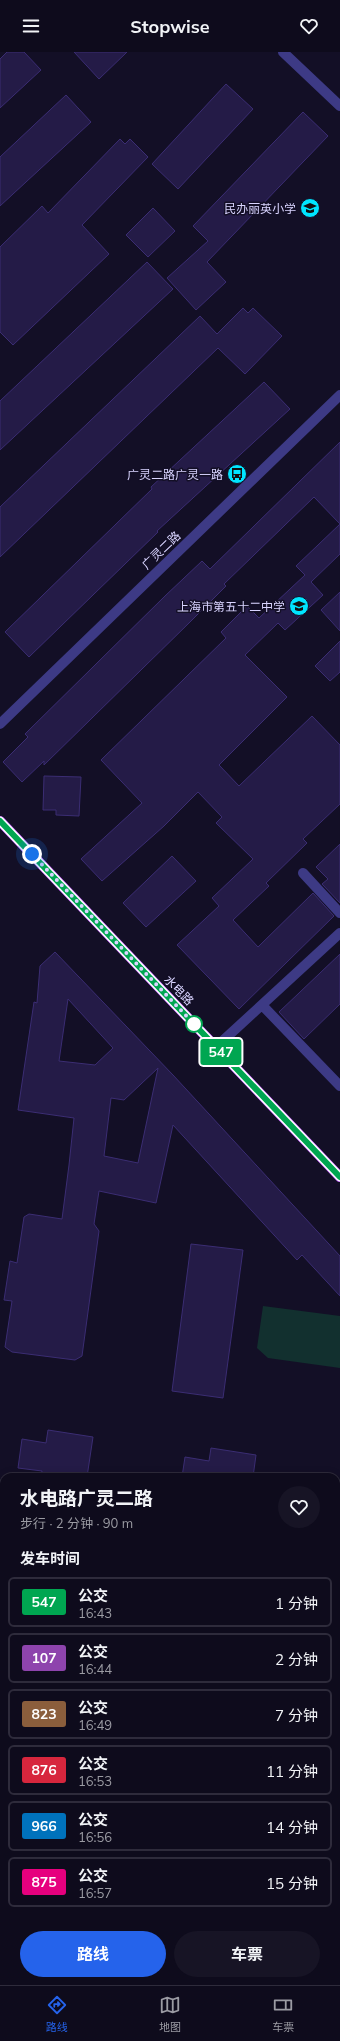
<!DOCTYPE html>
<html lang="zh">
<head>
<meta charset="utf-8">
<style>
  :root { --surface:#0e0b1c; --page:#171425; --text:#f1f3f6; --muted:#9b9ba3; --line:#2e2b3b; --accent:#2563eb }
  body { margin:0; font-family:Mulish,"Noto Sans SC",sans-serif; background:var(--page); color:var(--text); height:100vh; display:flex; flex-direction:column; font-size:15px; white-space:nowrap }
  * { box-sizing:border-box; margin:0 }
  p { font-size:13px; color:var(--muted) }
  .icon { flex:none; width:22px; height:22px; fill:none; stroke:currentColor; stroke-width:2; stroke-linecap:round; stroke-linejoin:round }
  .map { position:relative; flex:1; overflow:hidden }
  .details { position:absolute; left:0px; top:1421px; width:340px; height:512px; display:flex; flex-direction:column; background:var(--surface); border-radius:12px 12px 0 0; box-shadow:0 2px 10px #0003,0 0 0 1px var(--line) }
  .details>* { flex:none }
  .badge { padding:0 8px; border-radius:3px; font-size:14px; line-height:26px }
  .you { position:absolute; width:20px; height:20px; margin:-10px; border:3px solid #fff; border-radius:50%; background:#1a73e8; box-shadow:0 0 0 6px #1a73e833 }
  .map>.badge { position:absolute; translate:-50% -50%; box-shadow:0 0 0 2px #fff }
  h2 { padding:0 20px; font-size:15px; line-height:36px }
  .round { display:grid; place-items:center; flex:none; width:42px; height:42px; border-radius:21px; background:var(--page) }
  .summary { display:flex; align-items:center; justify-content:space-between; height:68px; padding:0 20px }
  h1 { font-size:19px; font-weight:700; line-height:30px }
  .action { display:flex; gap:8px; margin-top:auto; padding:8px 20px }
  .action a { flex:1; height:46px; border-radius:24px; background:var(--accent); color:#fff; font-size:16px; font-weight:700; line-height:46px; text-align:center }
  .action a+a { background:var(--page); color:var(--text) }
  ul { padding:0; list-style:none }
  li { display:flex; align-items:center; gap:12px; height:50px; margin:0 8px 6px; padding:0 12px; border:2px solid var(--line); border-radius:6px }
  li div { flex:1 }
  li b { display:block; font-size:15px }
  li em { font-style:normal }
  li .badge { min-width:44px; font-weight:700; text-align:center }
  header { display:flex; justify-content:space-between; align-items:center; height:52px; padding:0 20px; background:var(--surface); font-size:18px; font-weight:700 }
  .menu { display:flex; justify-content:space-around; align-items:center; height:56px; border-top:1px solid var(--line); background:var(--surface); font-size:11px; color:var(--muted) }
  .menu a { display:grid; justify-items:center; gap:2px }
  .menu .current { color:var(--accent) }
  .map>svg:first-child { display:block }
  .green { fill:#12302f }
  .building { fill:#241b47; stroke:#3b2d73; fill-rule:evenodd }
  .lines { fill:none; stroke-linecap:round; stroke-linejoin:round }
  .minor { stroke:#3d3a85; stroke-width:10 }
  .major { stroke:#c25bff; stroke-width:10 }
  .line-casing { stroke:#fff; stroke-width:9 }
  .line { stroke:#00a651; stroke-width:6 }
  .walk { stroke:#d9d4ff; stroke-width:4; stroke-dasharray:0 7.2 }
  .stop-dot { fill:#fff; stroke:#00a651; stroke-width:2 }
  .labels { text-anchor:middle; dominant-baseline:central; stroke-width:3; stroke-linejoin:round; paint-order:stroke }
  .poi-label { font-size:12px; fill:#d9d4ff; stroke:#130f26; text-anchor:end }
  .street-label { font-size:12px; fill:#d9d4ff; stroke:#130f26 }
</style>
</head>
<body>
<header><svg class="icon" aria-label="menu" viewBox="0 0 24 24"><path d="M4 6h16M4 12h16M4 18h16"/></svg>Stopwise<svg class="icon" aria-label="heart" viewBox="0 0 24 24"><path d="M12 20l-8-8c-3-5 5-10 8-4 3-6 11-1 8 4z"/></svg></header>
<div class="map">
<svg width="340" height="1933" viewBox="0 0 340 1933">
  <rect width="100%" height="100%" fill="#130f26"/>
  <path class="green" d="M263,1254L340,1264V1316L268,1306L257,1296Z"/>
  <path class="building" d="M7,0H24L41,18L0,56V7Z
    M74,0H127L99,27Z
    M226,32L253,57L178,137L152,112Z
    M66,43L91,70L0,154V105Z
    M303,60L328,84L207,210L226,230L196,258L167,226L208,189L193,174Z
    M120,87L125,92L130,87L148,105L82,173L109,202L13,293L0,280V195L42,154L48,161Z
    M153,156L175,179L148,205L126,183Z
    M147,210L173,237L0,398V349Z
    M243,256L248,261L253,256L282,284L245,322L218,296L0,505V455L200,264L217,282Z
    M264,330L290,357L157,479L158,480L29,605L5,580L152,437L151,435Z
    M340,390V502L311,530L323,543L285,578L278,571L245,603L287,645L219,713L239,734L312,664L340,693V752L303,787L307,791L266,831L269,834L233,868L258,895L313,841L334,864L239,957L177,893L219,854L212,846L253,807L216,771L222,765L198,740L164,774L102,829L81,807L142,751L101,708L226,586L221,580L247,554L259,566L305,523L296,514L340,472L314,445L224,532L226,534L190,570L44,713V709L22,730L3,710L28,685L25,682L165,544L202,509L210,517Z
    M340,540V579L321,558Z
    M340,589V620L330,629L315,614Z
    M44,724L81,725L79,764L56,763V758H43Z
    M340,792V851L322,832L328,827L316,815Z
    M172,804L196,829L146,875L123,851Z
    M55,900L173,1023L340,1204V1244L302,1203L297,1208L173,1073L156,1151L99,1139L94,1172L99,1179L82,1304L75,1308L12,1300L5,1295L12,1249L4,1248L10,1209L17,1211L24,1165L29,1162L62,1167L69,1113L74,1066L18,1058L34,950L37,951L40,914ZM68,947L113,996L95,1013L59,1009ZM158,1016L138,1111L104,1104L111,1046L124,1048Z
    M340,902V952L304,987L279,960Z
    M191,1192L243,1198L223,1346L172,1339Z
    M48,1378L93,1385L87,1425H41L42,1419L18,1416L22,1387L46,1391Z
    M211,1396L256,1403L253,1425H182L185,1405L209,1409Z"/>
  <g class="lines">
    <path class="minor" d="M283,0L340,54
      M0,672L340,343
      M303,821L340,861
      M262,953L340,1034
      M216,995L340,881"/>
    <path class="major" d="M0,769L340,1125"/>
  </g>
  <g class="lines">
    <defs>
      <path id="line" d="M0,769L340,1125"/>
    </defs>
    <use href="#line" class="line-casing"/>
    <use href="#line" class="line"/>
    <path class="walk" d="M32,802L194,972"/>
  </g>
  <defs>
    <symbol id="school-disc" viewBox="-11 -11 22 22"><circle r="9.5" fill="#00e5ff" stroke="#130f26"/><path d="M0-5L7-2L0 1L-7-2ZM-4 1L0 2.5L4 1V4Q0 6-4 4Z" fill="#111"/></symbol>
    <symbol id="bus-disc" viewBox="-11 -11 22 22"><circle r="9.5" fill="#00e5ff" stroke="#130f26"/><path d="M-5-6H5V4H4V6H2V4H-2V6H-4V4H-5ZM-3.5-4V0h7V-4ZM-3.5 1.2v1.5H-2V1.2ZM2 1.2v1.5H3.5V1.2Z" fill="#111"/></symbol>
  </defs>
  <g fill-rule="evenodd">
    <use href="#school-disc" x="299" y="145" width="22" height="22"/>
    <use href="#bus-disc" x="226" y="411" width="22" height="22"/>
    <use href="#school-disc" x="288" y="543" width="22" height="22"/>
  </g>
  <circle class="stop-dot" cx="194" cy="972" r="8"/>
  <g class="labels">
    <g class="poi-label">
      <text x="296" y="156">民办丽英小学</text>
      <text x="223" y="422">广灵二路广灵一路</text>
      <text x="285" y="554">上海市第五十二中学</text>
    </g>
    <g class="street-label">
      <text transform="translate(161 498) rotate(-44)">广灵二路</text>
      <text transform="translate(179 938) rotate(46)">水电路</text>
    </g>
  </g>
</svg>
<div class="you" style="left:32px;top:802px"></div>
<b class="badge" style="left:221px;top:1000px;background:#00a651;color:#fff">547</b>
<section class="details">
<div class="summary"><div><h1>水电路广灵二路</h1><p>步行 · 2 分钟 · 90 m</p></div><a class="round"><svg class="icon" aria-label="heart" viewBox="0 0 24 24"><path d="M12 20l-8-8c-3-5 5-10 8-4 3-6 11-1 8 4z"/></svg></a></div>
<h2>发车时间</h2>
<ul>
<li><span class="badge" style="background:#00a651;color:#fff">547</span><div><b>公交</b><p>16:43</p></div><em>1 分钟</em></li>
<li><span class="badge" style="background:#8e44ad;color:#fff">107</span><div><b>公交</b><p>16:44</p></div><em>2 分钟</em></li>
<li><span class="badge" style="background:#8b5e3c;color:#fff">823</span><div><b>公交</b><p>16:49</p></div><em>7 分钟</em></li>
<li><span class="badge" style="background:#d7263d;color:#fff">876</span><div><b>公交</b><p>16:53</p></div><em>11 分钟</em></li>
<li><span class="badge" style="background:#0072bc;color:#fff">966</span><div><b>公交</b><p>16:56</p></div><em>14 分钟</em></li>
<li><span class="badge" style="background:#e6007e;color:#fff">875</span><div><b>公交</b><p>16:57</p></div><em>15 分钟</em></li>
</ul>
<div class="action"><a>路线</a><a>车票</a></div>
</section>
</div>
<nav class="menu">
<a class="current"><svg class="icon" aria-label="directions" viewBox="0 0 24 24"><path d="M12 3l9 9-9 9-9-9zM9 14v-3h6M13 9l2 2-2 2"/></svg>路线</a>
<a><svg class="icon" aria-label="map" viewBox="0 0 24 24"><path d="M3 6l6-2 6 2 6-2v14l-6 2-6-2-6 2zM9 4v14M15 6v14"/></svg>地图</a>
<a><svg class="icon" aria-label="tickets" viewBox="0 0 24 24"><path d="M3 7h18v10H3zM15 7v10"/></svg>车票</a>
</nav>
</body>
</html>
